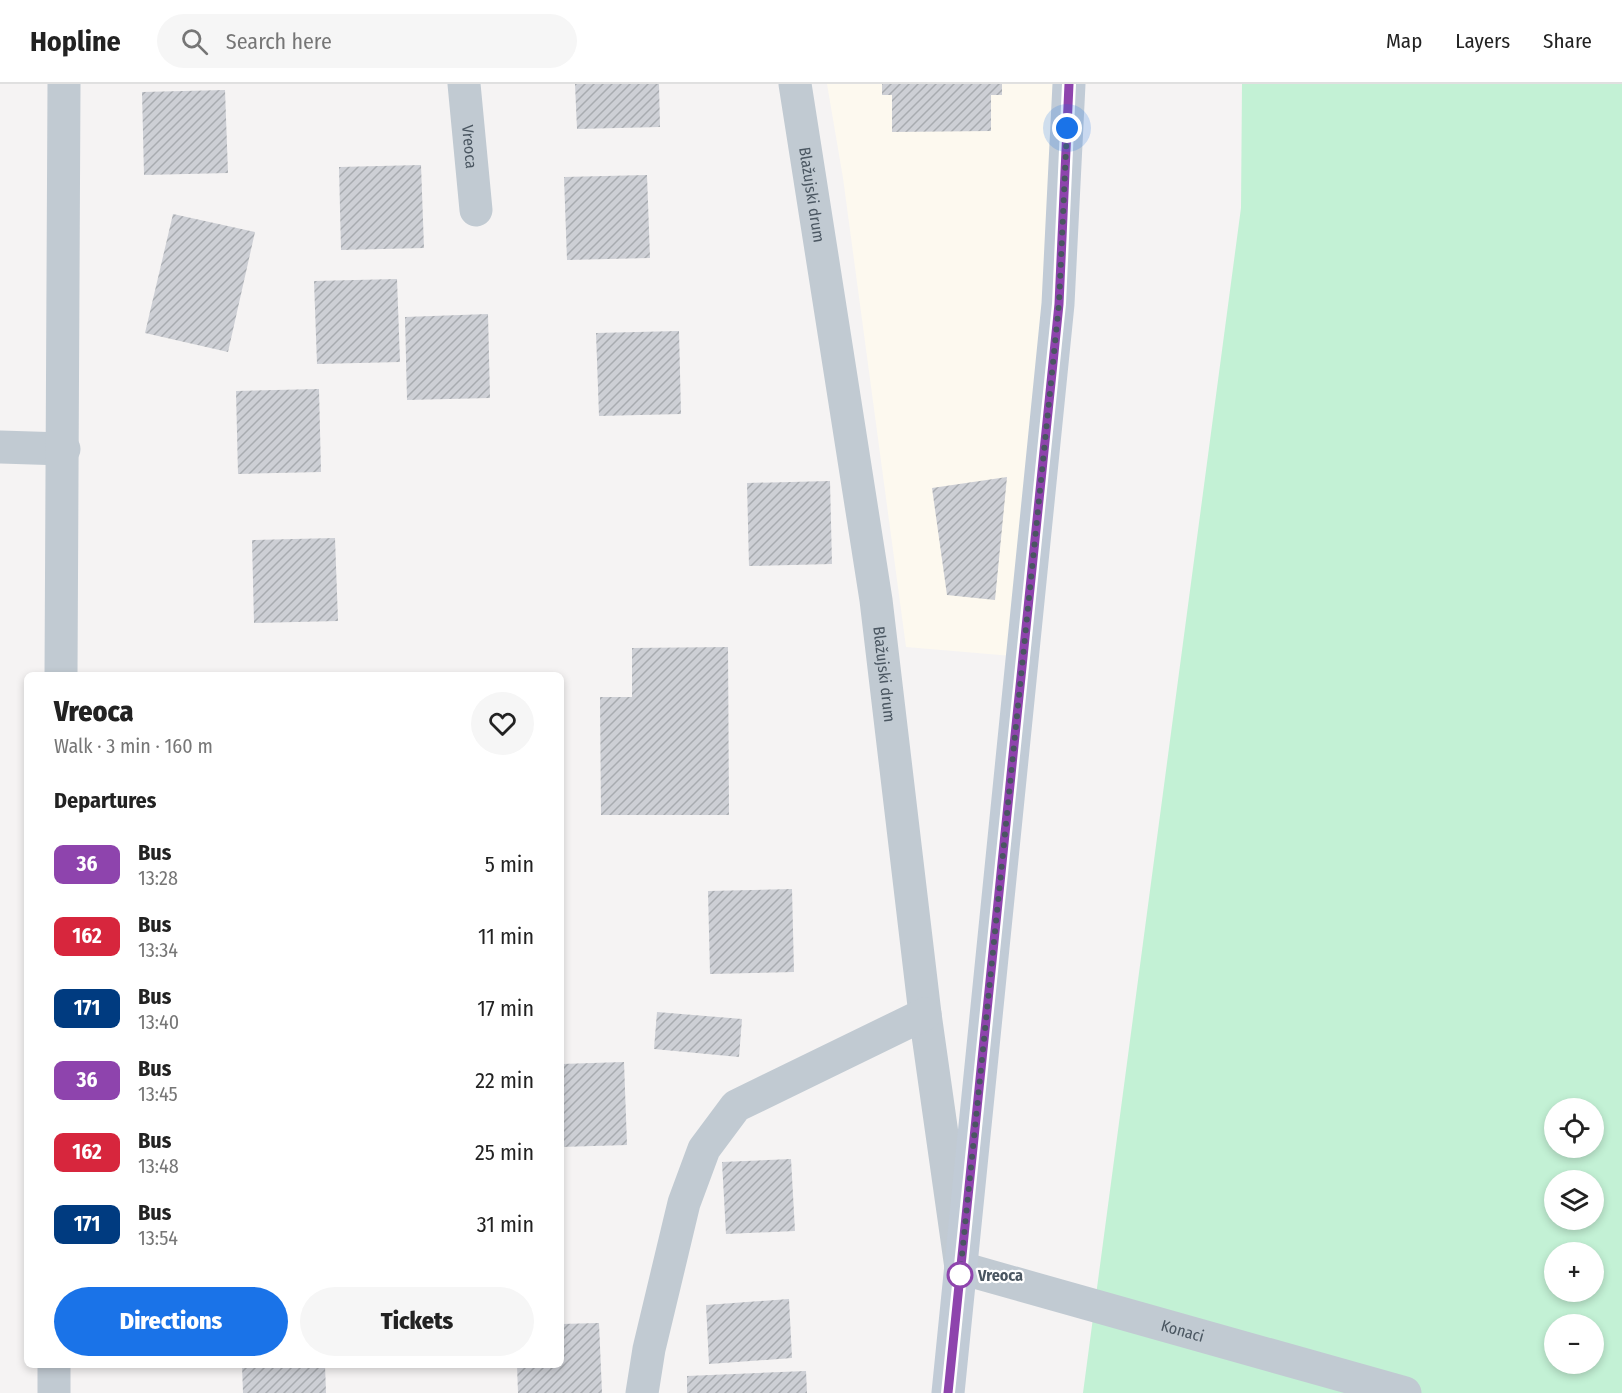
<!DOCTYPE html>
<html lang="en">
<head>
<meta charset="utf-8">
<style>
  :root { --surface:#fff; --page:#f6f6f6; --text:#222; --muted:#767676; --line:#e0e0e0; --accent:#1a73e8 }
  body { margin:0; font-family:"Fira Sans Condensed",sans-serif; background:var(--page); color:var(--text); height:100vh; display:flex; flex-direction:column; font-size:22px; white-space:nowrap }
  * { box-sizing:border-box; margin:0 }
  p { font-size:20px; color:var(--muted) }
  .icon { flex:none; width:33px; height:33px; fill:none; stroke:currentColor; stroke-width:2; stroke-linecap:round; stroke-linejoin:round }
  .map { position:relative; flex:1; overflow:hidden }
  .drawer { position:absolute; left:24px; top:588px; width:540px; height:696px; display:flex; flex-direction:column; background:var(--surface); border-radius:9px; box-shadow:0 3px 9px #0003 }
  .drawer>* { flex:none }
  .badge { padding:0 12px; border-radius:9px; font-size:21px; line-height:39px }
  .tools { position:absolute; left:1544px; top:1014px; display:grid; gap:12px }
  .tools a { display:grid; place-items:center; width:60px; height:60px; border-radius:50%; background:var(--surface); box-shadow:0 3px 9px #0003; font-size:30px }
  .you { position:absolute; width:30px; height:30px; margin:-15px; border:4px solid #fff; border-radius:50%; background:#1a73e8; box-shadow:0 0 0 9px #1a73e833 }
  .map>.badge { position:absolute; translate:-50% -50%; box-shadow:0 0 0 3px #fff }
  h2 { padding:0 30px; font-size:22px; line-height:54px }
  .round { display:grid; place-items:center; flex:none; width:63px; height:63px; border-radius:32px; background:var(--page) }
  .headline { display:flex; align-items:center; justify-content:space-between; height:102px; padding:0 30px }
  h1 { font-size:28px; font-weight:800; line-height:45px }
  .action { display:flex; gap:12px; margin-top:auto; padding:12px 30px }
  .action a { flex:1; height:69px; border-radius:36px; background:var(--accent); color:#fff; font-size:24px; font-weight:800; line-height:69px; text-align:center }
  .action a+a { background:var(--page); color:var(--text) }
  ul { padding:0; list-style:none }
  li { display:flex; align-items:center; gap:18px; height:72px; padding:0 30px }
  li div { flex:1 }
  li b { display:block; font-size:22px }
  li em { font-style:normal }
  li .badge { min-width:66px; font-weight:700; text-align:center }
  header { display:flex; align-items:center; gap:36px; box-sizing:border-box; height:84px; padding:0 30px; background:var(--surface); border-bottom:2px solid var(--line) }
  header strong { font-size:28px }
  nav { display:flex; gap:33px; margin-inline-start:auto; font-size:21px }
  .search { width:420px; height:54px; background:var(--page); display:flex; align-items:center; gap:15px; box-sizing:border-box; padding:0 21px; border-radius:33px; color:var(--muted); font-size:22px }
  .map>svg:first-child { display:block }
  .commercial { fill:#fdf9ef }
  .green { fill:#c3f1d5; fill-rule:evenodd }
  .building { fill:url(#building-hatch) }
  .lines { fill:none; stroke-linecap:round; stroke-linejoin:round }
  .street { stroke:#c1cad2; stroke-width:33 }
  .secondary { stroke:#c1cbd6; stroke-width:33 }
  .line-casing { stroke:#fff; stroke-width:14 }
  .line { stroke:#8e44ad; stroke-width:9 }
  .walk { stroke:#4a5661; stroke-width:6; stroke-dasharray:0 10.8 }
  .stop-dot { fill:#fff; stroke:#8e44ad; stroke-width:3 }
  .labels { text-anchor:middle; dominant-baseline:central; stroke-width:4.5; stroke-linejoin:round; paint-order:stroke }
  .street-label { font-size:16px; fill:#4a5661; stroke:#fff }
  .stop-label { font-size:16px; font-weight:bold; fill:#4a5661; stroke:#fff; text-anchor:start }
</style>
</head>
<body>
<header>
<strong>Hopline</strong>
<div class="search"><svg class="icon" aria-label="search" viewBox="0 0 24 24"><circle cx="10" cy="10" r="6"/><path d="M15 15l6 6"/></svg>Search here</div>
<nav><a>Map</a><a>Layers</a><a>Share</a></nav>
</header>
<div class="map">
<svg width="1622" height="1309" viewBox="0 0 1622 1309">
  <defs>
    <pattern id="building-hatch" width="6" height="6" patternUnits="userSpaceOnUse" patternTransform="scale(1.5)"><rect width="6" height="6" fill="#cdcfd5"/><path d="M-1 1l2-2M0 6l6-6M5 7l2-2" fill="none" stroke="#a8abb0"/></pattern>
  </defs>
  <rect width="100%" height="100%" fill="#f5f3f3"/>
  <path class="commercial" d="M827,0H1069L1023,573L906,563L843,94Z"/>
  <path class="green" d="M1242,0H1622V1309H1083L1241,124ZM1554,1024H1593V1064H1554ZM1554,1096H1593V1136H1554ZM1554,1168H1593V1208H1554ZM1554,1240H1593V1280H1554Z"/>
  <path class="building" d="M575,0H659L660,43L577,45Z
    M882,0H1002V11H991V47L892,48V11H882Z
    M225,6L228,89L144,91L142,8Z
    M421,81L424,164L341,166L339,83Z
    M647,91L650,174L567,176L564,93Z
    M173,130L255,148L228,268L145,249Z
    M397,195L400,278L317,280L314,197Z
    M488,230L490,314L407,316L405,233Z
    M679,247L681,330L599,332L596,249Z
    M319,305L321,388L238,390L236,307Z
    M1007,393L995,516L947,511L932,404Z
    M830,397L832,480L749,482L747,399Z
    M335,454L338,537L254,539L252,456Z
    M728,563L729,731H601L600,613H632V564Z
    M792,805L794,888L710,890L708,807Z
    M657,928L742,935L739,973L654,965Z
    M624,978L627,1061L561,1063V980Z
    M791,1075L795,1147L726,1150L722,1078Z
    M789,1215L792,1274L709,1280L706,1221Z
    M599,1239L602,1309H518L517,1281H561V1240Z
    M242,1281H325L326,1309H243Z
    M806,1287L807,1309H687V1292Z"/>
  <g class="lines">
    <g class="street">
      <path id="s1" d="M464,0L476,126"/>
      <path id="s2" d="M795,0L876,516L925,930L961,1184L1405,1309"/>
      <path d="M0,363L64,365"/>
      <path d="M61,591L64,0"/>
      <path d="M54,1309V1281"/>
      <path d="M642,1309L649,1265L684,1119L704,1065L736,1022L925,930"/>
    </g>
    <path class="secondary" d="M948,1309L1058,220L1069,0"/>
  </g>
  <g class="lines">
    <defs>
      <path id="line" d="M948,1309L1059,220L1069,0"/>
    </defs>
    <use href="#line" class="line-casing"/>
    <use href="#line" class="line"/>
    <path class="walk" d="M960,1191L1059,220L1067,44"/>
  </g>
  <circle class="stop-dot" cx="960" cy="1191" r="12"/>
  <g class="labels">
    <g class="street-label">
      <text stroke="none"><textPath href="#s1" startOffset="63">Vreoca</textPath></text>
      <text stroke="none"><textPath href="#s2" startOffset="112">Blažujski drum</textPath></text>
      <text stroke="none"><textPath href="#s2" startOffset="597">Blažujski drum</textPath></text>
      <text stroke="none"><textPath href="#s2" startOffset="1426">Konaci</textPath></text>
    </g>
    <g class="stop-label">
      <text x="978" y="1191">Vreoca</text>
    </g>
  </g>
</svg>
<div class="tools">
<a><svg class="icon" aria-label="locate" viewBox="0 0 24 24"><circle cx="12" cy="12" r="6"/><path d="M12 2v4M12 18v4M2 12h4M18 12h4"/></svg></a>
<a><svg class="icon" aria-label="layers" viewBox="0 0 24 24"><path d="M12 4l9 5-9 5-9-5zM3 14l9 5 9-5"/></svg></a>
<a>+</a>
<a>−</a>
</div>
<div class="you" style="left:1067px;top:44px"></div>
<section class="drawer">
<div class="headline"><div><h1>Vreoca</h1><p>Walk · 3 min · 160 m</p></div><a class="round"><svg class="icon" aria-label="heart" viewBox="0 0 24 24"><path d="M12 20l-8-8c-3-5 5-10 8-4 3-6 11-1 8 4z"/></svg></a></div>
<h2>Departures</h2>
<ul>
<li><span class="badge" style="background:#8e44ad;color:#fff">36</span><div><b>Bus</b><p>13:28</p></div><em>5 min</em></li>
<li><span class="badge" style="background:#d7263d;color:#fff">162</span><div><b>Bus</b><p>13:34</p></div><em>11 min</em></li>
<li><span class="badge" style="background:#003b80;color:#fff">171</span><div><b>Bus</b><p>13:40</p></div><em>17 min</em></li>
<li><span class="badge" style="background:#8e44ad;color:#fff">36</span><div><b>Bus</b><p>13:45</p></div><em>22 min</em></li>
<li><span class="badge" style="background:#d7263d;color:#fff">162</span><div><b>Bus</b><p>13:48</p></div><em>25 min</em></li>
<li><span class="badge" style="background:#003b80;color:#fff">171</span><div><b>Bus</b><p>13:54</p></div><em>31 min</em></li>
</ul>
<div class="action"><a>Directions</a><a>Tickets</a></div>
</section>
</div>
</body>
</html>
